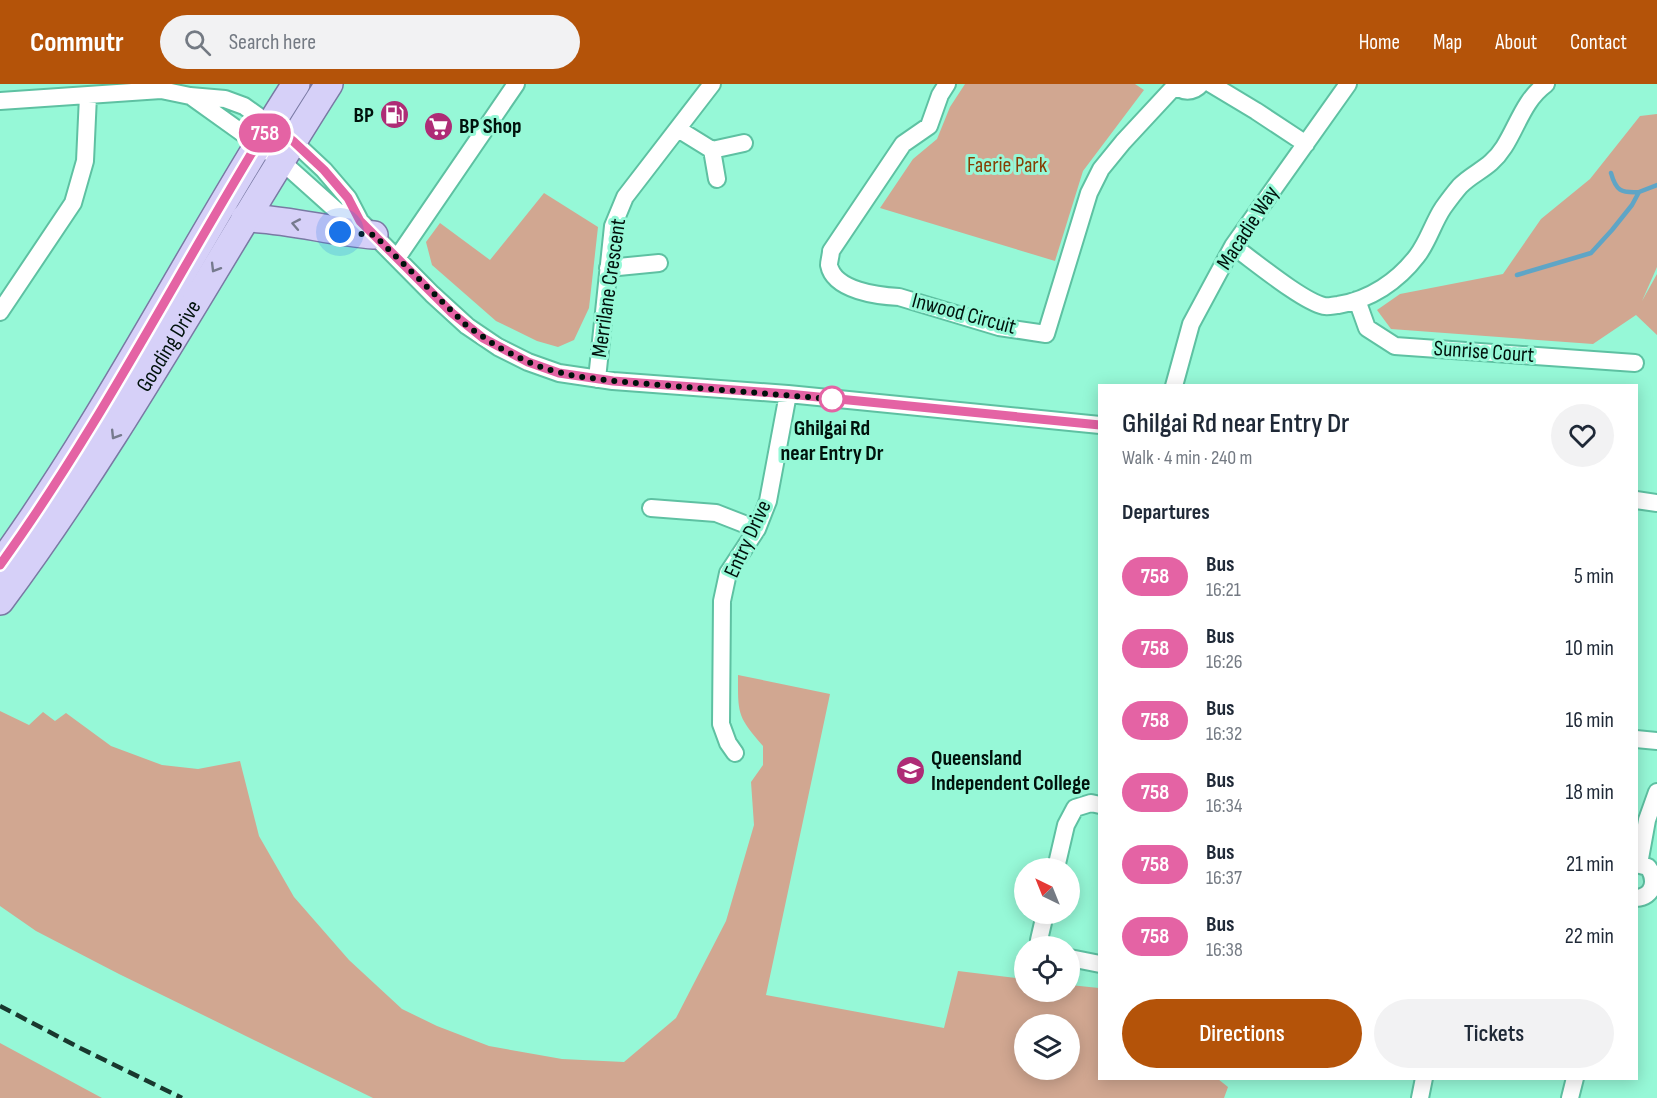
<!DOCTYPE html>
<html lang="en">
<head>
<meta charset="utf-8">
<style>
  :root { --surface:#fff; --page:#f2f2f3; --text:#1f2937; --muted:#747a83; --accent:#b45309 }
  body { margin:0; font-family:"Sofia Sans Condensed",sans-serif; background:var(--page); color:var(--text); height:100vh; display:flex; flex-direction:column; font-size:22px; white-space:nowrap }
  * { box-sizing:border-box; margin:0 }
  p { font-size:20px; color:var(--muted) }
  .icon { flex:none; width:33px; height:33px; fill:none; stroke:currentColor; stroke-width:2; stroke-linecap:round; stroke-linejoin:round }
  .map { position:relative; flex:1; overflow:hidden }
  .side { position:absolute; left:1098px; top:300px; width:540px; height:696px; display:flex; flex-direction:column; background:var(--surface); border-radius:0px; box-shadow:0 3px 15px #0003 }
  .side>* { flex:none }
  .badge { padding:0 12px; border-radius:20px; font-size:21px; line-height:39px }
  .needle { width:39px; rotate:317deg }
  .controls { position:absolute; left:1014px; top:774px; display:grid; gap:12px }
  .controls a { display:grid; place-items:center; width:66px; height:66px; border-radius:50%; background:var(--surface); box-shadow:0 3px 15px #0003; font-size:30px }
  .you { position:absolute; width:30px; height:30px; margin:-15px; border:4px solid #fff; border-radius:50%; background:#1a73e8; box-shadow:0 0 0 9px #1a73e833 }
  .map>.badge { position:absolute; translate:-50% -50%; box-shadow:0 0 0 3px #fff }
  h2 { padding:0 24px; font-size:22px; line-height:54px }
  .round { display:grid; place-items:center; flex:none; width:63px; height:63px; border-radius:32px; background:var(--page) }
  .summary { display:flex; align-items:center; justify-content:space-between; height:102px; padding:0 24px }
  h1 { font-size:28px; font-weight:600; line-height:45px }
  .primary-button { display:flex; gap:12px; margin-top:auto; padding:12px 24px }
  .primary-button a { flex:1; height:69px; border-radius:36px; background:var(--accent); color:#fff; font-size:24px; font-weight:600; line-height:69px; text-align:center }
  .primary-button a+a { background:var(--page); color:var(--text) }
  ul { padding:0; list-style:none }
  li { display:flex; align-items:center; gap:18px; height:72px; padding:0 24px }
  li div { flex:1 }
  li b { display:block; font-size:22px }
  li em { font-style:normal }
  li .badge { min-width:66px; font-weight:700; text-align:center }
  header { display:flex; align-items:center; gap:36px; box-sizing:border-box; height:84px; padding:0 30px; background:var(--accent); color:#fff }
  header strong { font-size:28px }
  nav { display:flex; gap:33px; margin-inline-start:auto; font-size:21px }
  .search { width:420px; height:54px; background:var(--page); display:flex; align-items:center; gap:15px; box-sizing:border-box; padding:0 21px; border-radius:33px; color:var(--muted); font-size:22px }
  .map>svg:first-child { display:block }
  .green { fill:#d1a791; fill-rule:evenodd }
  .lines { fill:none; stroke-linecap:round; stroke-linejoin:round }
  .stream { stroke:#5fa5c6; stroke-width:4.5 }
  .street-casing { stroke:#5ec1a2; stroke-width:20 }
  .primary-casing { stroke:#7979a3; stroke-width:30 }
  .street { stroke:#fff; stroke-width:16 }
  .primary { stroke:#d6d0f8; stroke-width:27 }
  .rail { stroke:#19382e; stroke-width:4.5; stroke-dasharray:12 6; stroke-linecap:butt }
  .oneway { stroke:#767a8e }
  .line-casing { stroke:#fff; stroke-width:14 }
  .line { stroke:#e463a4; stroke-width:9 }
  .walk { stroke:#00120c; stroke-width:6; stroke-dasharray:0 10.8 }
  .stop-dot { fill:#fff; stroke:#e463a4; stroke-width:3 }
  .labels { text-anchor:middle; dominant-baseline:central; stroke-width:6; stroke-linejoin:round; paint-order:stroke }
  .poi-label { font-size:22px; font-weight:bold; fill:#00120c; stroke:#96f8d7; text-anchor:start }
  .park-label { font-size:22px; fill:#863e05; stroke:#96f8d7 }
  .street-label { font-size:22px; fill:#00120c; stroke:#96f8d7 }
  .stop-label { font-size:22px; font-weight:bold; fill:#00120c; stroke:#96f8d7 }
</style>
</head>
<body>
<header>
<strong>Commutr</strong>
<div class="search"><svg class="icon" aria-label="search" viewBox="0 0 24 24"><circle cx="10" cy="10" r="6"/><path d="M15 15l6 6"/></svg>Search here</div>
<nav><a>Home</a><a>Map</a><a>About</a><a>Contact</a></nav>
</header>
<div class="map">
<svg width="1657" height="1014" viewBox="0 0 1657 1014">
  <rect width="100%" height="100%" fill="#96f8d7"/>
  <path class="green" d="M965,0H1135L1144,6L1083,87L1055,177L880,124L913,75L937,55L950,23Z
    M1657,30V183L1642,217L1657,190V251L1636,231L1593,260L1391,245L1377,226L1400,210L1503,190L1541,135L1590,95L1640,32Z
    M544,109L598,143L589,224L574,256L558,263L537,257L496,237L432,181L426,158L440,139L490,176Z
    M738,591L830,610L766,911L944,944L958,887L1024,895V908H1070V901L1099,904L1100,994L1218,995L1228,1003L1224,1014H373L119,890L36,847L0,822V627L29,641L43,628L55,637L66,629L111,662L162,681L198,685L240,677L259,752L294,813L349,876L402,925L437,942L489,962L562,975L624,978L676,934L726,837L754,741L751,698L763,681V662C737,632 738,630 738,591ZM1070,940V986H1024V940Z
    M0,959L102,1014H0Z"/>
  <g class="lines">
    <path class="stream" d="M1611,89C1616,107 1621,109 1639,108
      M1517,191L1591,169L1612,146L1632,121L1639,108L1657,101"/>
    <defs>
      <path id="street" d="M947,0L940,11L929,42L903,60L831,167C831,171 829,177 829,181C834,207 879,212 899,213L999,243L1046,250L1089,109L1101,85L1123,58L1175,2
        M1174,0C1182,9 1193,9 1201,0
        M1211,0L1256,27L1306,60
        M192,13L280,76L337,127L360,137
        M0,17L161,6L190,12L225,15L244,22L293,57L324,86L348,114L360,137L432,210L467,242L498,263L528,278L559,289L613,297L788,310L1100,341
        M678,45L712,66L717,95
        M712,66L744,59
        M1233,162C1254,177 1302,217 1324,222C1329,223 1334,221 1338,221C1370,216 1398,197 1417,172C1428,158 1433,139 1443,124C1448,117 1454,109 1460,102C1475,87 1490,85 1504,63C1518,41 1524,16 1546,0
        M397,174L516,0
        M608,184L659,179
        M1357,216L1367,244L1395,262L1635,279
        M0,228L73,119L85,77L88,12
        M597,295L613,142L625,113L712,0
        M1174,302L1191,240L1233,162L1348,0
        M1636,416L1657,419
        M651,424L716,429L757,445
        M1636,655L1657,657
        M735,669L728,659L721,640L722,517L728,489L757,445L768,417L788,310
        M1636,780L1648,783C1657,796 1654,813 1636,814
        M1639,780L1647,736L1657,708
        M1056,784L1066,741L1075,724L1091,719L1100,721
        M1043,862L1039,856L1045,830
        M1070,874L1100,880
        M1420,1014L1424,994
        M1570,1014L1575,994"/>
      <g id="primary">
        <path d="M245,134C289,135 331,148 374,151"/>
        <path d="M0,481C110,329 194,158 296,0"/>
        <path id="s1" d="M0,517C122,353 219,172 329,0"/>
      </g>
    </defs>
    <use href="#street" class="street-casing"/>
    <use href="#primary" class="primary-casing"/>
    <use href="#street" class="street"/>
    <use href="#primary" class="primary"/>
    <path class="rail" d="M0,922L80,964L182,1014"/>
  </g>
  <defs><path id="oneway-chevron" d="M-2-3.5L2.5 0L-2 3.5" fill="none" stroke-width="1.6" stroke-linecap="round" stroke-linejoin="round" transform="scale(1.5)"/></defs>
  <g class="oneway">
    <use href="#oneway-chevron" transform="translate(296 140) rotate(-169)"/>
    <use href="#oneway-chevron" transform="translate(215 184) rotate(121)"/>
    <use href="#oneway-chevron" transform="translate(115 351) rotate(122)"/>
  </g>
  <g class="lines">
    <defs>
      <path id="line" d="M0,481C101,341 179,186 270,39L293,57L324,86L348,114L360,137L452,229L483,254L528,278L559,289L613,297L788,310L1100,341"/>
    </defs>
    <use href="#line" class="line-casing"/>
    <use href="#line" class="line"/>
    <path class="walk" d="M340,148L374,151L467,242L498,263L528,278L546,285L575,292L613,297L832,315"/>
  </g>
  <defs>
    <symbol id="fuel-disc" viewBox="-11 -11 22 22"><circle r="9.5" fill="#ae2c76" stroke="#96f8d7"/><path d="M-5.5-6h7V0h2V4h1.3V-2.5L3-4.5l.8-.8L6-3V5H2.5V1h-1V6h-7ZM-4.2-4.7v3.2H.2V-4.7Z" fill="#fff"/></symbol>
    <symbol id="supermarket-disc" viewBox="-11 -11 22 22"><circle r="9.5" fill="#ae2c76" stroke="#96f8d7"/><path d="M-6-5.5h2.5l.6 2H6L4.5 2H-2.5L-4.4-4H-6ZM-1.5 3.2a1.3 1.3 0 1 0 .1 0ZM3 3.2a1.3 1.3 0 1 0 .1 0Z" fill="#fff"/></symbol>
    <symbol id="school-disc" viewBox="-11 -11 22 22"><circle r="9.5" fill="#ae2c76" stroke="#96f8d7"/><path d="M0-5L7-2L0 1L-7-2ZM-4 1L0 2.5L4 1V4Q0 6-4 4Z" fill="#fff"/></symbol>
  </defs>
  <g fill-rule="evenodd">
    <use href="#fuel-disc" x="378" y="14" width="33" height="33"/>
    <use href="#supermarket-disc" x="422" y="26" width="33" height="33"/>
    <use href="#school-disc" x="894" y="670" width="33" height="33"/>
  </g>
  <circle class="stop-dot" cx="832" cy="315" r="12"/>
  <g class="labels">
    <g class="poi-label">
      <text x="374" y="31" text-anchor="end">BP</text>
      <text x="459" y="42">BP Shop</text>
      <text x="931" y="674">Queensland<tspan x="931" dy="25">Independent College</tspan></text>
    </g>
    <g class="park-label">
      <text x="1007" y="81">Faerie Park</text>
    </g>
    <g class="street-label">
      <text transform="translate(1248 144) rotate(-57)">Macadie Way</text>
      <text transform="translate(609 204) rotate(-82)">Merrilane Crescent</text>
      <text transform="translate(964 230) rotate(15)">Inwood Circuit</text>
      <text stroke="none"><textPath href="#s1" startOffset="306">Gooding Drive</textPath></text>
      <text transform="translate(1484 268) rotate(4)">Sunrise Court</text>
      <text transform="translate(748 455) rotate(-65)">Entry Drive</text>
    </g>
    <g class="stop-label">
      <text x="832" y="344">Ghilgai Rd<tspan x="832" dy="25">near Entry Dr</tspan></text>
    </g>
  </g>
</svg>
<div class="controls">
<a><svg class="needle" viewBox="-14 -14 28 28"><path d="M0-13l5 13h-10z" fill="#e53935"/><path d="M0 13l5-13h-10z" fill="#747a83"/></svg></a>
<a><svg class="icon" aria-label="locate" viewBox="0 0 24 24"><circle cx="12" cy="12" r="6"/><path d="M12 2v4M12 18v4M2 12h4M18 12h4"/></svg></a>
<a><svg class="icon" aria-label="layers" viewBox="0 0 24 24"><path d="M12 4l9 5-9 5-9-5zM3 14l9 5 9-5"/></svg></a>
</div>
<div class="you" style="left:340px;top:148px"></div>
<b class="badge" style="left:265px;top:49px;background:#e463a4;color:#fff">758</b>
<section class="side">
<div class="summary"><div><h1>Ghilgai Rd near Entry Dr</h1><p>Walk · 4 min · 240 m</p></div><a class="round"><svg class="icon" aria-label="heart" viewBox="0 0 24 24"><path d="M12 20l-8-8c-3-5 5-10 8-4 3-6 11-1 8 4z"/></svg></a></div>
<h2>Departures</h2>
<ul>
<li><span class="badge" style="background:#e463a4;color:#fff">758</span><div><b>Bus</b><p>16:21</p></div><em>5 min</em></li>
<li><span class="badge" style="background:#e463a4;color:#fff">758</span><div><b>Bus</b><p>16:26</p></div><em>10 min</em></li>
<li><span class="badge" style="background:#e463a4;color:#fff">758</span><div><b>Bus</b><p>16:32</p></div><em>16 min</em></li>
<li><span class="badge" style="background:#e463a4;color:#fff">758</span><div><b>Bus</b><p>16:34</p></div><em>18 min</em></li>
<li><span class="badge" style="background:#e463a4;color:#fff">758</span><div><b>Bus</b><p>16:37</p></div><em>21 min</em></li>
<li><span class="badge" style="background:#e463a4;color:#fff">758</span><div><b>Bus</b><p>16:38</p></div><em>22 min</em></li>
</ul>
<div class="primary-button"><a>Directions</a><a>Tickets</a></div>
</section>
</div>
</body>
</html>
